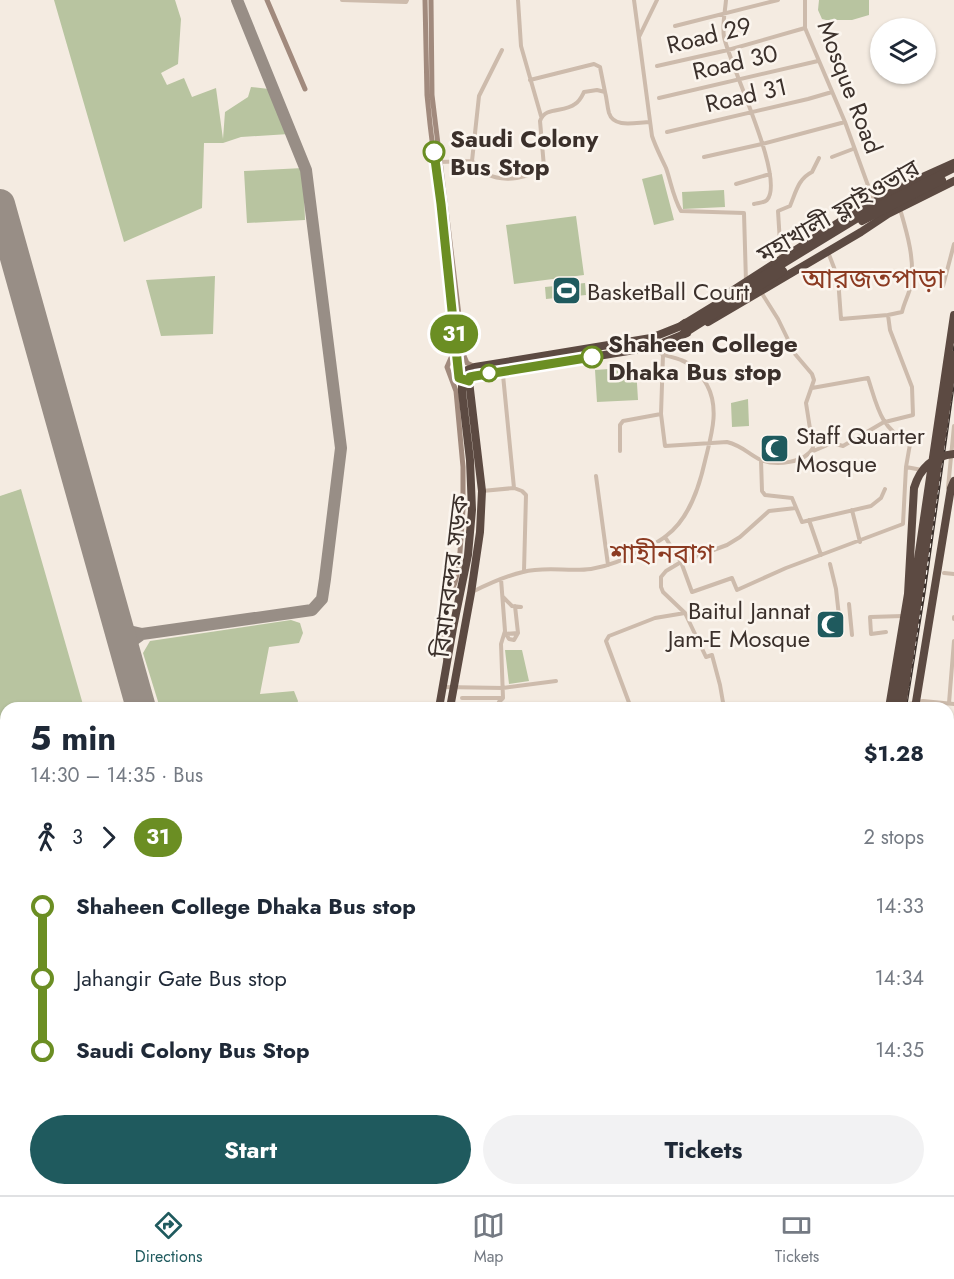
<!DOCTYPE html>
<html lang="en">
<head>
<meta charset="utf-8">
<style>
  :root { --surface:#fff; --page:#f2f2f3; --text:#1f2937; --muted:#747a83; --line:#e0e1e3; --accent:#1f5a5e }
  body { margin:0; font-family:Jost,"Noto Sans Bengali",sans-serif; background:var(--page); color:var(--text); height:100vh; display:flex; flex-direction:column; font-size:22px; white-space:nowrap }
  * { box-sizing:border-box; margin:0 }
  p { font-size:20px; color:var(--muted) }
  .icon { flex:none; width:33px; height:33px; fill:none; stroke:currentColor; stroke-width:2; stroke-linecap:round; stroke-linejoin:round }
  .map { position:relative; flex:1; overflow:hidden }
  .sheet { position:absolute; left:0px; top:702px; width:954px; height:494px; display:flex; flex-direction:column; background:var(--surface); border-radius:18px 18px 0 0; box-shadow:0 2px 4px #0004 }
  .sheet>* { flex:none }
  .badge { padding:0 12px; border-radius:20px; font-size:21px; line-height:39px }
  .buttons { position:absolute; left:870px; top:18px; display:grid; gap:12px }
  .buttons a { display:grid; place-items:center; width:66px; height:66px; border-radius:50%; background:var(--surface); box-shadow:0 2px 4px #0004; font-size:30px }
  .map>.badge { position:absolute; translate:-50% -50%; box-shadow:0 0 0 3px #fff }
  .legs { display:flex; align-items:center; gap:9px; height:66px; padding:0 30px; font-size:20px }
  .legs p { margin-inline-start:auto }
  .headline { display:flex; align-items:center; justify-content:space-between; height:102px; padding:0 30px }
  h1 { font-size:33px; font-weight:700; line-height:45px }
  .action { display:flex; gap:12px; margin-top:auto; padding:12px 30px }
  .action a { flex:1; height:69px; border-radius:36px; background:var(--accent); color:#fff; font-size:24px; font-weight:700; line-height:69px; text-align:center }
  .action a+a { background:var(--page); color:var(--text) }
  ul { padding:0 30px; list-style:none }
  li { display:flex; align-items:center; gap:21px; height:72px; font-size:22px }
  li i { display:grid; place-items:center; width:9px; height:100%; margin:0 8px; background:currentColor }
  li i::after { content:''; width:15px; height:15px; margin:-8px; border:4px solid; border-radius:50%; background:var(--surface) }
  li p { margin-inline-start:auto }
  li:first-child i { background:linear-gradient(#0000 50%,currentColor 0) }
  li:last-child i { background:linear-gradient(currentColor 50%,#0000 0) }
  .menu { display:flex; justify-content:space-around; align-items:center; height:84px; border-top:2px solid var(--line); background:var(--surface); font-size:16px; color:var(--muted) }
  .menu a { display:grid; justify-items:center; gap:3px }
  .menu .active { color:var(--accent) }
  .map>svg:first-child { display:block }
  .green { fill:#b8c4a0 }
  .water { fill:#7fb0b2 }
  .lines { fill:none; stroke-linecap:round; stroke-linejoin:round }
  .taxiway { stroke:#988e86; stroke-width:12 }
  .runway { stroke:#988e86; stroke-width:30 }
  .street { stroke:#cdbbac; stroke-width:4 }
  .secondary { stroke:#a18a7d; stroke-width:5 }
  .primary { stroke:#7d675c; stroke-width:6 }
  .highway { stroke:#5c4a42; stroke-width:8 }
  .tram { stroke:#3b302b; stroke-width:1.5 }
  .rail-casing { stroke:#3b302b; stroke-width:4 }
  .rail { stroke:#fbf5ee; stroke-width:1.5; stroke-dasharray:4.5; stroke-linecap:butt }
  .highway-bridge { stroke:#5c4a42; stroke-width:8 }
  .line-1-casing { stroke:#fff; stroke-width:14 }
  .line-1 { stroke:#6b8e23; stroke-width:9 }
  .stop-1-dot { fill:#fff; stroke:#6b8e23; stroke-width:3 }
  .labels { text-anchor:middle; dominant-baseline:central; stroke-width:5; stroke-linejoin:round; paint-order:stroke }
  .street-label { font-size:24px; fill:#3b302b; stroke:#fbf5ee }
  .stop-label { font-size:24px; font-weight:bold; fill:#3b302b; stroke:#fbf5ee; text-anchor:start }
  .poi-label { font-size:24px; fill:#3b302b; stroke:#fbf5ee; text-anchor:start }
  .quarter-label { font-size:27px; fill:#8c3b22; stroke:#fbf5ee }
</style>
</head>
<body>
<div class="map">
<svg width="954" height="1195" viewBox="0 0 954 1195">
  <rect width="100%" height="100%" fill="#f4ebe1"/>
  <path class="green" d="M54,0H175L181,19L178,64L161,73L167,85L184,78L192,97L216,88L223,139L225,112L248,97L251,87L269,89L289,134L241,137L223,143H204L202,208L124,242Z
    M819,0H869V15L852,20H826L822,19L818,10Z
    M303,168L305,220L247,223L244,171Z
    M662,174L674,220L654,225L642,179Z
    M724,190L725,207L683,209L682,192Z
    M576,216L584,275L514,284L506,225Z
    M215,276L213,334L161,336L146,280Z
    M585,283L586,295L546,299L545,287Z
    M636,367L638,400L597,402L595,370Z
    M748,399L749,426L732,427L731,403Z
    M21,489L84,708H6V754L0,726V496Z
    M291,620L300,623L303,633L299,643L269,647L260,694L294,691L298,701L296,708H160L143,653L150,641Z
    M505,650H522L529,681L509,684Z
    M0,986L6,1051V1100H0Z
    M0,1125L5,1195H0Z
    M330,1190H389V1195H330Z"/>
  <path class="water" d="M200,1190H218L225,1195H194Z"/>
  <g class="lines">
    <path class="taxiway" d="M116,621L129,631L142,634
      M126,654L131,642L142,634L312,610L322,599L325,579L341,448L306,170L237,0"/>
    <path class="runway" d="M0,204L141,708"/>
    <path class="street" d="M342,0L406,2L407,0
      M518,0L521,46L541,116
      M634,0L652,136C656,148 661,157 666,168C671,182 673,197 681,211L744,213L746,282
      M726,0C725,12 722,25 724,37C730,66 786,179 767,200C764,203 758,203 754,204
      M805,0V28L845,122L874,202
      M675,26L778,0
      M639,37L657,0
      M657,66L728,50L805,28
      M530,80L594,64L600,67L605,92
      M659,98L818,61
      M667,132L808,99L832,92
      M704,157L762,144L845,122
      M832,157L853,149
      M472,161L479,96L502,50
      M439,162L472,161C477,165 482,170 487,174C504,183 530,178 544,167L540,121C545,106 564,113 575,104C580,101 582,96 584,92L597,90L605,92C607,99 607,106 609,113C614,129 637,122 650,122
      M736,184L770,174
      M828,252L838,278L841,319L888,315
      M781,259L778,211L790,206C796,192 798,179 812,172L819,158
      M943,286L954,244
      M663,355L661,414L665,446L727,442C743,446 748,454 761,460C776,466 805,463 813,448L806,403L814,380L812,374L795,354L778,319L761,292
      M885,422L913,415L912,387L890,330L888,315L902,312C904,303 909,294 911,285C915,259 907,233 900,209
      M620,451V425L623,421L661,414
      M811,452L832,443L843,446L884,422
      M761,460L762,491L765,495L792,498L802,522L871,506L881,498L885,489
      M906,467L922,470
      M596,476L608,565
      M514,488L522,491L526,495L524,571
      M948,488L954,426
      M482,491L514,488L503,375
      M852,510L860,542
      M809,520L821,555
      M665,537L681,562L692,592L732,578L737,590L786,568L903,524L906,467L910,444C880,427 878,409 868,378L812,388
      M830,564L836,589L841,634
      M944,573L954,574
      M472,592C488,584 505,576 523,572C545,566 569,572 591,569C610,566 626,559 642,550C650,546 659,542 666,536C689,519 699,488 705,461C711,436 720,409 707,385C702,375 692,364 681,360C671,356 660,356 653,347
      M503,597L512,606L521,607
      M849,604L852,635
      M685,613L663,592L661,587V577L666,571L681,562L727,545L740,537L769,511L796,508
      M954,617V619
      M886,632L871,634L870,617L903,616
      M504,634L518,633L515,606
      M506,634L509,639L514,640L518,633
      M825,636L841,635
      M443,687L503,688L556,681
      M462,698H503
      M949,703L954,641
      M904,705L923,701L954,704
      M497,708L499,702L503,698L501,644L505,631L501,579
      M631,708L606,641L609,636L655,618L685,613L706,657L712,655L720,685L724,708
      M846,708L869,704H890
      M948,743H954
      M948,843L954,817
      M514,1190L519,1195
      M640,1190V1195
      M108,1195L114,1193
      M537,1195L538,1190
      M701,1195L702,1190
      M811,1195V1190
      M887,1195L888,1190"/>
    <path class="secondary" d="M267,0L305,89
      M425,0L427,95L430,124L453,315L457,373L459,378L463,380
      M431,0L432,95L436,128L464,356L467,363L475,367
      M446,661L442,642L444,617L446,602L455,583L459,566L463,509V467L456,391L447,367L454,351
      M0,780L6,833
      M0,822L6,869
      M948,1002L954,1003"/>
    <path class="primary" d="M0,857L6,897
      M0,965L6,1007
      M0,1108L6,1107
      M0,1114L6,1113
      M948,1179L954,1180
      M948,1184L954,1185
      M24,1190V1195
      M35,1190V1195"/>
    <path class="highway" d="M727,294L847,217L905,185L954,163
      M708,322L861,232L888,214L954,181
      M439,708L453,628L468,555L472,510L470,460L462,392V380L465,371L475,367L651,338L681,326L685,323
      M450,708L471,593L480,532L482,491L469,381L470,377L653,347L687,333
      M401,1190L402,1195
      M409,1190V1195
      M775,1195L778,1190
      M792,1195L802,1190"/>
    <path class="tram" d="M902,708L954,346
      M833,1195L834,1190"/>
    <defs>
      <path id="rail" d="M905,708L924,590L954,376
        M0,921L4,950
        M0,942L6,986
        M25,1190V1195
        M838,1195L839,1190"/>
    </defs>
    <use href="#rail" class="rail-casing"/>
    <use href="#rail" class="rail"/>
    <path class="highway-bridge" d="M862,221L942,180
      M681,326L874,208L954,168
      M683,334L783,271
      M889,708L908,594L914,488C920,468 933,456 954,454
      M896,708L954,315
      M902,708L954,355
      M915,708L951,488L954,481"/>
  </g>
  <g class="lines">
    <defs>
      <path id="line-1" d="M434,152L441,204L459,378L469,381L470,377L475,376L592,357"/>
    </defs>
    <use href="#line-1" class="line-1-casing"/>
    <use href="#line-1" class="line-1"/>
  </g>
  <defs>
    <symbol id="stadium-square" viewBox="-11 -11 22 22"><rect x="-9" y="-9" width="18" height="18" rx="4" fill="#1f5a5e" stroke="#fbf5ee"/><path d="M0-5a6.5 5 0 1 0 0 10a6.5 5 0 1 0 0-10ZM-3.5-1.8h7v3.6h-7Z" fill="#fff"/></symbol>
    <symbol id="mosque-square" viewBox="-11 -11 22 22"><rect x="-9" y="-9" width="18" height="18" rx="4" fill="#1f5a5e" stroke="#fbf5ee"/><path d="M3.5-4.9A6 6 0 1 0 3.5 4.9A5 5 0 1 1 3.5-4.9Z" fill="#fff"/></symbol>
  </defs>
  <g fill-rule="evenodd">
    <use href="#stadium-square" x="550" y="274" width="33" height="33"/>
    <use href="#mosque-square" x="758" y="432" width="33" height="33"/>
    <use href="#mosque-square" x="814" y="608" width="33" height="33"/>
  </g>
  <g class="stop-1-dot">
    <circle cx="434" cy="152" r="10"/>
    <circle cx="592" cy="357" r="10"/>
    <circle cx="489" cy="373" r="8"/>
  </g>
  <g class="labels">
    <g class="street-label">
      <text transform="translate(709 35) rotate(-14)">Road 29</text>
      <text transform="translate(735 62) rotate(-13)">Road 30</text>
      <text transform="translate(850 87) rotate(69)">Mosque Road</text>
      <text transform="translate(746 95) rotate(-13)">Road 31</text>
      <text transform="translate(838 211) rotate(-30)">মহাখালী ফ্লাইওভার</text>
      <text transform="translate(450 576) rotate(-83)">বিমানবন্দর সড়ক</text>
    </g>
    <g class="stop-label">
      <text x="450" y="138">Saudi Colony<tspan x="450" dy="28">Bus Stop</tspan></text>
      <text x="608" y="343">Shaheen College<tspan x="608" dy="28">Dhaka Bus stop</tspan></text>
    </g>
    <g class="poi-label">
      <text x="587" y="291">BasketBall Court</text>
      <text x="796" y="435">Staff Quarter<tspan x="796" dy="28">Mosque</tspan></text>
      <text x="810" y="610" text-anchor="end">Baitul Jannat<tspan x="810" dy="28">Jam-E Mosque</tspan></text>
    </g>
    <g class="quarter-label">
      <text x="873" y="278">আরজতপাড়া</text>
      <text x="662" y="553">শাহীনবাগ</text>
    </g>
  </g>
</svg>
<div class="buttons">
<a><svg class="icon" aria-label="layers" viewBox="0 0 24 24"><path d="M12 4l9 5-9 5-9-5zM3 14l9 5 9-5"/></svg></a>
</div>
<b class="badge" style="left:454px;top:334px;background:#6b8e23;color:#fff">31</b>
<section class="sheet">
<div class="headline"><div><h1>5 min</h1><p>14:30 – 14:35 · Bus</p></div><b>$1.28</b></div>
<div class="legs"><svg class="icon" aria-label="walk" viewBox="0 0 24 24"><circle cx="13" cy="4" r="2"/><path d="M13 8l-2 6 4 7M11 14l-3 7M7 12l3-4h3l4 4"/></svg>3<svg class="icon" aria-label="forward" viewBox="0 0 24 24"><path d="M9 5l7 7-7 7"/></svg><b class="badge" style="background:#6b8e23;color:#fff">31</b><p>2 stops</p></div>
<ul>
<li><i style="color:#6b8e23"></i><b>Shaheen College Dhaka Bus stop</b><p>14:33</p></li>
<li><i style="color:#6b8e23"></i><span>Jahangir Gate Bus stop</span><p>14:34</p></li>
<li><i style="color:#6b8e23"></i><b>Saudi Colony Bus Stop</b><p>14:35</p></li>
</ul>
<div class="action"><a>Start</a><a>Tickets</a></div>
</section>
</div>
<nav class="menu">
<a class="active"><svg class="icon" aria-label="directions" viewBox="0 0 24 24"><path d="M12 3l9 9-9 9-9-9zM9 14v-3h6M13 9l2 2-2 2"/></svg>Directions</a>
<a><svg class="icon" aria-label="map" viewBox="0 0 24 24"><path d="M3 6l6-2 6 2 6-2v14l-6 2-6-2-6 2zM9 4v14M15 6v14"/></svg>Map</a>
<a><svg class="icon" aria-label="tickets" viewBox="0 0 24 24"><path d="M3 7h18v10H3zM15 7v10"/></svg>Tickets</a>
</nav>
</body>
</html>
